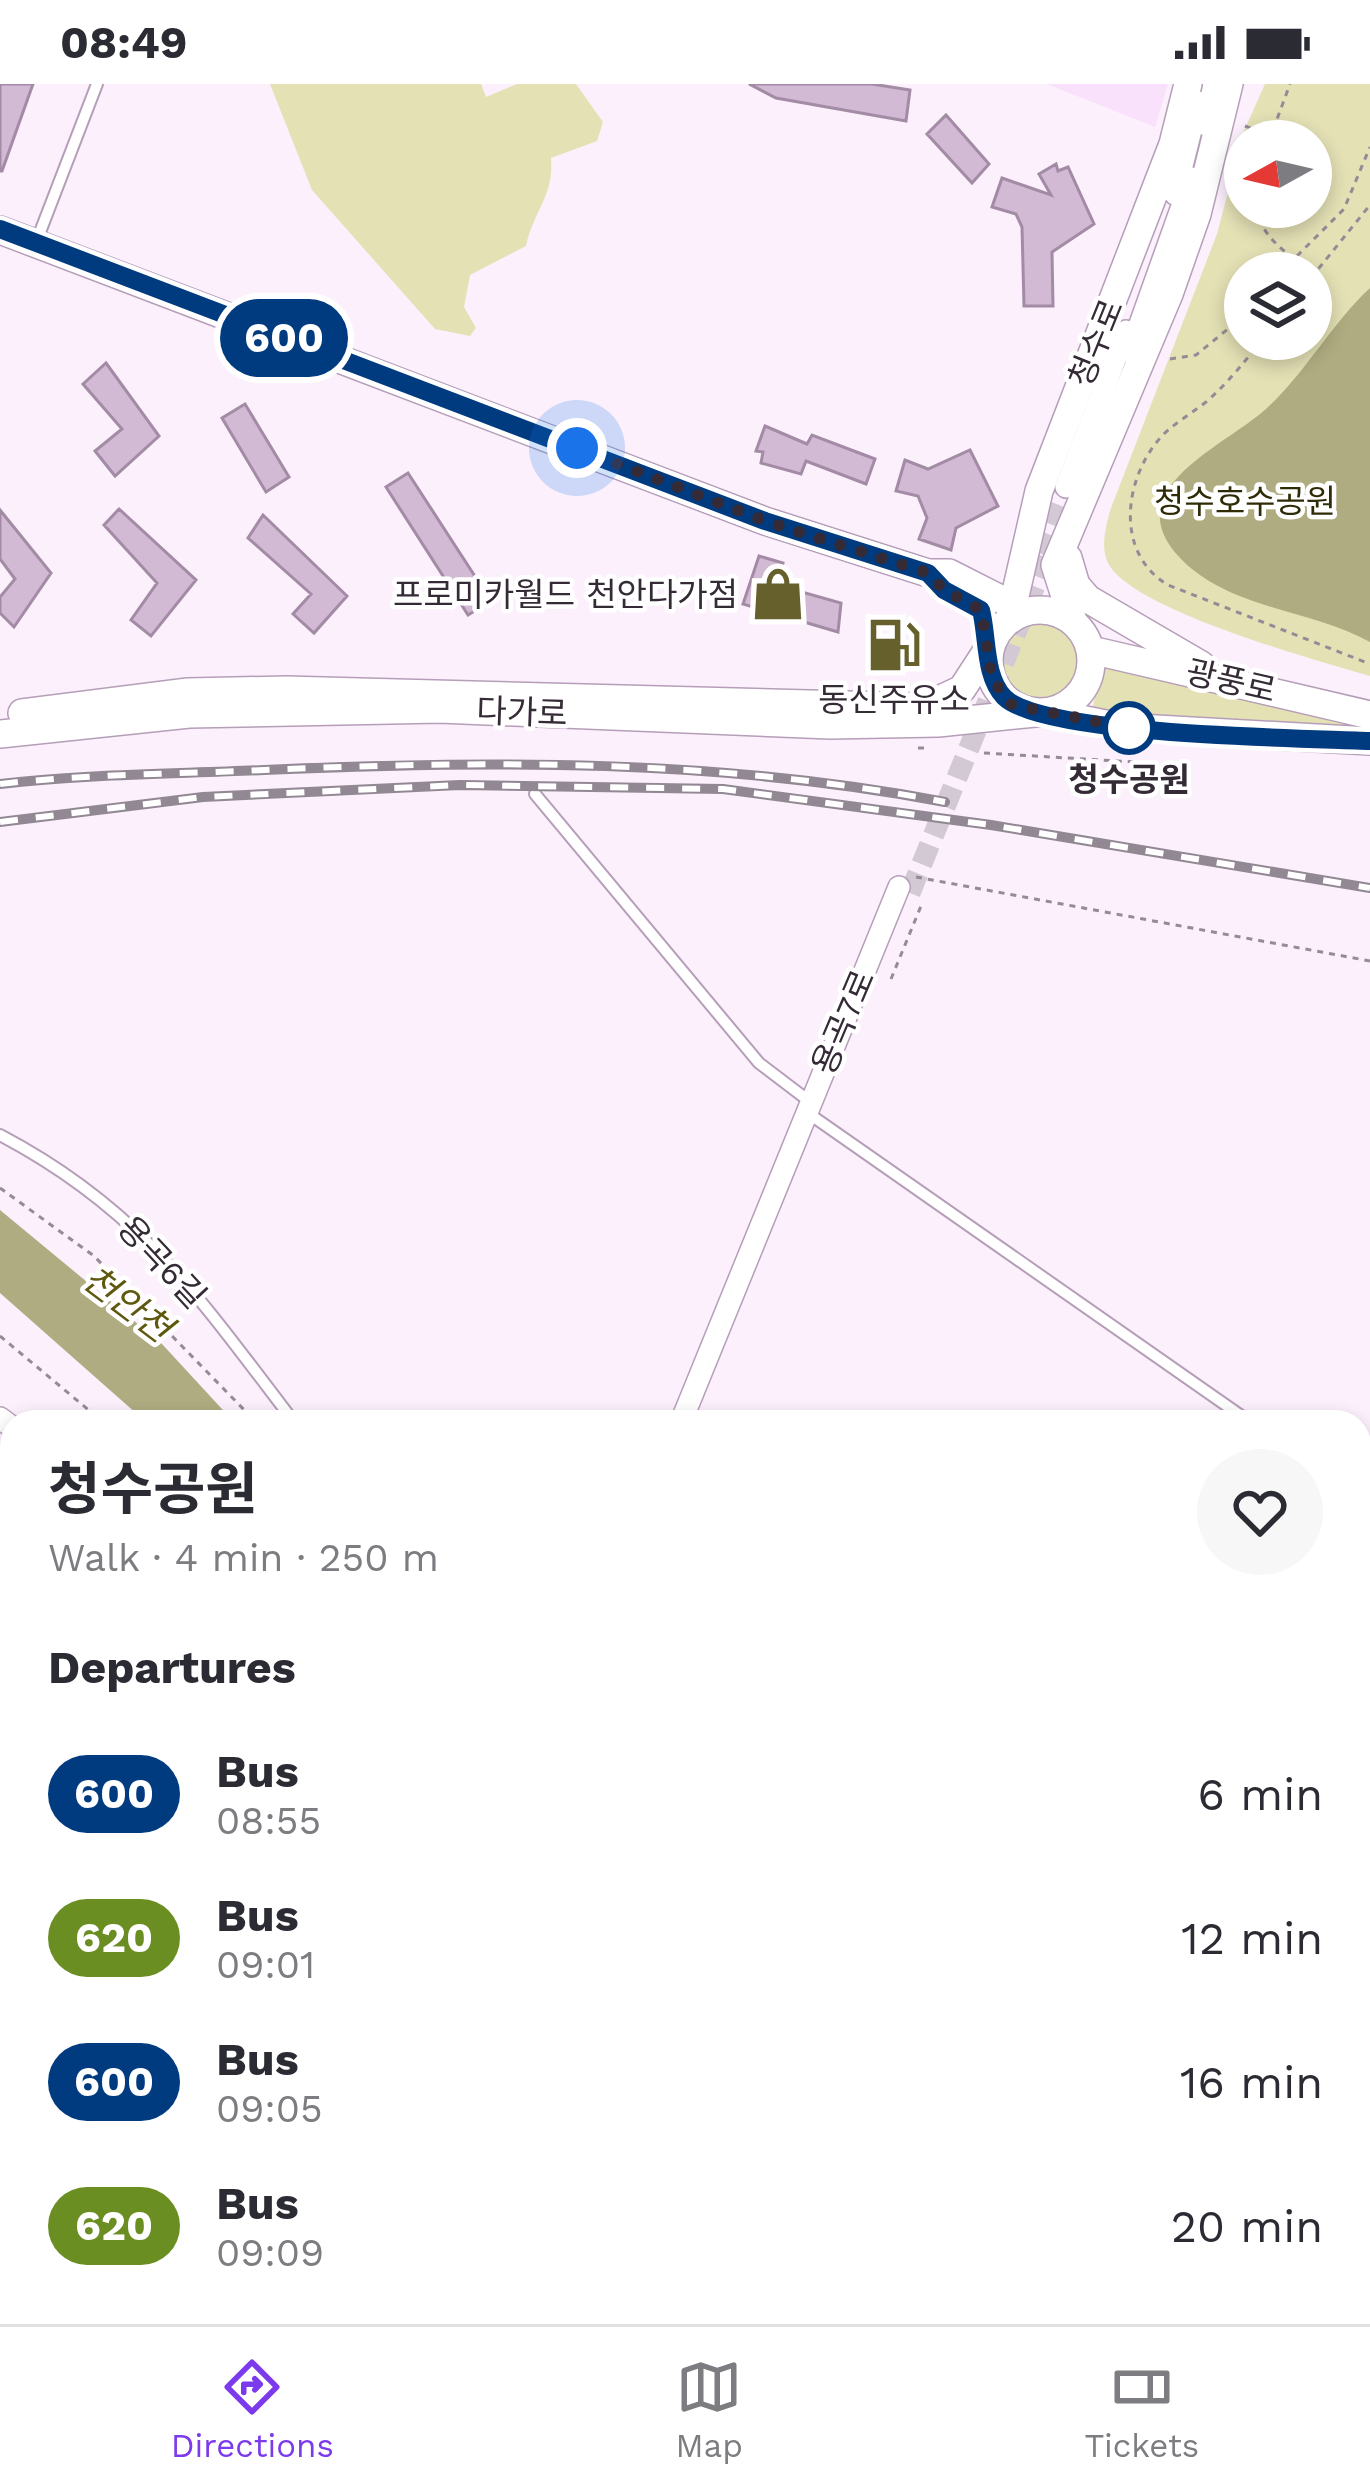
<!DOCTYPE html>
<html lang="en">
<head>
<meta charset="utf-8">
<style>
  :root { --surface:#fff; --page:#f7f7f7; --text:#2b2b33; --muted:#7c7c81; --line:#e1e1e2; --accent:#7c3aed }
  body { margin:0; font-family:"Work Sans","Noto Sans KR",sans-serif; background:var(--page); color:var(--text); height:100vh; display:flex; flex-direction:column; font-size:45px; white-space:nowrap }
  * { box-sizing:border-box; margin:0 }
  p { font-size:39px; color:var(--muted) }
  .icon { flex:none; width:66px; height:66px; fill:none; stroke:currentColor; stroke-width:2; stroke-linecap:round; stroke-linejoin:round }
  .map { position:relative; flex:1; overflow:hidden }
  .panel { position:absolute; left:0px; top:1326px; width:1371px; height:915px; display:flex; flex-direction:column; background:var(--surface); border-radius:36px 36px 0 0; box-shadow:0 6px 18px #0003 }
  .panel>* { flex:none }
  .badge { padding:0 24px; border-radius:39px; font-size:42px; line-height:78px }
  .needle { width:78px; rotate:262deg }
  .fabs { position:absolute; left:1224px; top:36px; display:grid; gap:24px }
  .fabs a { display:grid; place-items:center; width:108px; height:108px; border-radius:50%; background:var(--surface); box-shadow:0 6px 18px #0003; font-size:60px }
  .you { position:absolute; width:60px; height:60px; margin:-30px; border:9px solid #fff; border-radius:50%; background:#1a73e8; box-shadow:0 0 0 18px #1a73e833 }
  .map>.badge { position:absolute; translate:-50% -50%; box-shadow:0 0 0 6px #fff }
  h2 { padding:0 48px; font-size:45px; line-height:108px }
  .round { display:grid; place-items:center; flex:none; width:126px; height:126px; border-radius:63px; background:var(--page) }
  .summary { display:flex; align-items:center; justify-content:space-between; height:204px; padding:0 48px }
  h1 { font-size:57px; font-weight:700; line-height:90px }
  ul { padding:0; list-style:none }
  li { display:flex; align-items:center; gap:36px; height:144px; padding:0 48px }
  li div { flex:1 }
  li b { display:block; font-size:45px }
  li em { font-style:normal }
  li .badge { min-width:132px; font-weight:700; text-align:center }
  .status { display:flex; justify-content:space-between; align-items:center; height:84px; padding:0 60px; background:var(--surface); direction:ltr }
  .status svg { height:33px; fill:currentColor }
  .tab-bar { display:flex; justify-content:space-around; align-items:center; height:168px; border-top:3px solid var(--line); background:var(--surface); font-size:33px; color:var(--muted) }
  .tab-bar a { display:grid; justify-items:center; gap:6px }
  .tab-bar .current { color:var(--accent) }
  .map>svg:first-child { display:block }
  .built { fill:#f9e0fb }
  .green { fill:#e4e1b5; fill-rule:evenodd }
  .water { fill:#b0ac81 }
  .building { fill:#d2b9d4; stroke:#a38ba5; stroke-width:3 }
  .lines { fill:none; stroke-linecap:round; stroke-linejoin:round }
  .minor-tunnel { stroke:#d3c9d4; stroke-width:21; stroke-dasharray:21 10; stroke-linecap:butt }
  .service-casing { stroke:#b69eb9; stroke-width:14 }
  .minor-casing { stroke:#b69eb9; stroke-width:24 }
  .tertiary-casing { stroke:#b69eb9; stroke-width:30 }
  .path { stroke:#958b96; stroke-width:3; stroke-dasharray:6 6; stroke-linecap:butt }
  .service { stroke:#fff; stroke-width:10 }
  .minor { stroke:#fff; stroke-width:21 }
  .tertiary { stroke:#fff; stroke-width:27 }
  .rail-casing { stroke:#928893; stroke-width:10 }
  .rail { stroke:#fff; stroke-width:6; stroke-dasharray:18; stroke-linecap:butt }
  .line-casing { stroke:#fff; stroke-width:27 }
  .line { stroke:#003b80; stroke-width:18 }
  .walk { stroke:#352b36; stroke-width:12; stroke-dasharray:0 21.6 }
  .stop-dot { fill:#fff; stroke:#003b80; stroke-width:6 }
  .labels { text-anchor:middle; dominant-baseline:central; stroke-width:9; stroke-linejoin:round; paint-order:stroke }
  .street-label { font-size:33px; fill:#352b36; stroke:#fff }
  .park-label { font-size:33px; fill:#2f2b06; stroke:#fff }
  .poi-label { font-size:33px; fill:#352b36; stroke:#fff; text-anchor:end }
  .stop-label { font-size:33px; font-weight:bold; fill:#352b36; stroke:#fff }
  .water-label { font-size:36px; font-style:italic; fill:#5f580f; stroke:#fff }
</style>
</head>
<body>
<div class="status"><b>08:49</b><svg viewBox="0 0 49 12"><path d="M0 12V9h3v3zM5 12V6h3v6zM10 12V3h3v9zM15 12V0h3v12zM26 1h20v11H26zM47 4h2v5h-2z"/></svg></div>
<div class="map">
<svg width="1370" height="2240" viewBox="0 0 1370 2240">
  <rect width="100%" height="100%" fill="#fbf0fc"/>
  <path class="built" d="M1047,0H1168L1155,43Z"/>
  <path class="green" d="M270,0H481L486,13L517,0H576L603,38L597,57L551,74C554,113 534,125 526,162L470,191L464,223L476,244L470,252L435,245L312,106Z
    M1265,0H1370V592C1316,576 1132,526 1108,479C1100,463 1106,441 1111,424L1217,150L1244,47ZM1245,57H1311V123H1245ZM1245,189H1311V255H1245Z
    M995 576a43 43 0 1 1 86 0a43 43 0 1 1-86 0Z
    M1104,577L1354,643L1092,626Z
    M0,2181L12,2190V2229H64L78,2240H0Z"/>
  <path class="water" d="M1370,204V558C1316,528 1240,525 1192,485C1102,409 1225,364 1268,323C1306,288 1332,239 1370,204Z
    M0,1126L162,1260L234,1338H146L0,1209Z
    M829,2229H956L976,2240H846Z"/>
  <path class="building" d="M0,0H33L2,87H0Z
    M749,0H872L910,6L906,37L776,14Z
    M946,31L989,80L972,99L927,50Z
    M1056,80L1058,87L1068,83L1094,140L1052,168L1053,222H1024L1022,143L1016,130L992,123L1002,94L1051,111L1039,90Z
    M106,279L159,352L115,392L95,367L122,345L83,300Z
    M245,320L289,393L266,408L222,334Z
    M765,342L807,360L812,351L875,375L866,400L806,377L801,390L761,379L763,368L756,367Z
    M970,366L998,422L956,444L951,466L919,455L927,434L918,412L896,407L905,376L928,385Z
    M408,389L491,517L468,531L386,403Z
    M119,425L196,496L151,552L131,536L157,499L104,441Z
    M0,426L51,489L14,543L0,529V513L15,495L0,475Z
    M263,431L347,512L314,549L293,530L311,510L248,454Z
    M759,472L783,479L777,501L841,519L838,548L743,520Z"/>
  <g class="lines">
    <path class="minor-tunnel" d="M1039,469L1066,403
      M910,809L1052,460"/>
    <defs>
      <path id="service" d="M37,156L97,0
        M535,710L759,979L809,1017
        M815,1034L1250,1338
        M0,1051C141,1125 200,1215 294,1338
        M1359,1416L1370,1424
        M1082,2229L1096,2240"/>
      <path id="minor" d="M1206,41L1214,0
        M1175,110L1198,18
        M1130,268L1192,94
        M1066,403L1126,247
        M0,1334L12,1343
        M681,1338L899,803
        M1359,1494L1370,1462
        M0,1602L12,1620
        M0,1730L12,1760
        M0,1859L12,1860
        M262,2229L271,2240
        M519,2229L526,2240
        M688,2229L700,2240
        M1041,2240L1050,2229"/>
      <path id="tertiary" d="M0,146L765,437L928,489H949L1024,527
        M1068,474L1076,501L1088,515L1201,581
        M989 577a51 51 0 1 1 102 0a51 51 0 1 1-102 0Z
        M1010,534L1039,407L1173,60L1188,0
        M1073,537L1055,481L1169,210L1197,130L1229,0
        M1091,566L1370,631
        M22,629L188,608L286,606L924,623L962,605L990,562
        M0,650L189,630L440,625L830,641L938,639L1045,628L1121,643L1370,657"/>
    </defs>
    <use href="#service" class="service-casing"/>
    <use href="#minor" class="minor-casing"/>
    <use href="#tertiary" class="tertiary-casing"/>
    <path class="path" d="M1245,42L1271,52
      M1269,57L1290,0
      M1256,123C1262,156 1288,169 1313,189
      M1280,189L1344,125L1370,63
      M1311,194L1370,121
      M1263,255C1245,277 1228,299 1206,318C1191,330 1174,339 1161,353C1124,394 1114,469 1168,501L1370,580
      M1170,275L1196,271L1245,231
      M918,664H929
      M984,669L1168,680
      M916,793L1370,877
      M891,895L921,822
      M0,1104L94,1172L256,1338
      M0,1252L103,1338
      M779,2229L792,2240
      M213,2240L225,2229"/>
    <use href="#service" class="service"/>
    <use href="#minor" class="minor"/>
    <use href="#tertiary" class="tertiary"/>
    <defs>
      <path id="rail" d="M0,700C87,690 176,690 264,686C491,676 721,675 945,718
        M0,738L203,713L460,701L723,705L991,741L1370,804"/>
    </defs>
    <use href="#rail" class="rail-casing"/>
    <use href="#rail" class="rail"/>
  </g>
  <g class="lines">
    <defs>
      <path id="line" d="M0,145L765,437L928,489L944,506L981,526C988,554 984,592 1004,613C1042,652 1305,654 1370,657"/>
    </defs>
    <use href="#line" class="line-casing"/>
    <use href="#line" class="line"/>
    <path class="walk" d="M577,364L765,437L928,489L944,506L981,526L992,595L1012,621L1129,644"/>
  </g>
  <defs>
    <symbol id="shop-bare" viewBox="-9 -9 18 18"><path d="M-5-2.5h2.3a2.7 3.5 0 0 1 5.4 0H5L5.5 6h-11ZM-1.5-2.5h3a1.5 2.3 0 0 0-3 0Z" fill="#65602c" stroke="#fff" stroke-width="2.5" paint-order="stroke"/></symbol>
    <symbol id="fuel-bare" viewBox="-9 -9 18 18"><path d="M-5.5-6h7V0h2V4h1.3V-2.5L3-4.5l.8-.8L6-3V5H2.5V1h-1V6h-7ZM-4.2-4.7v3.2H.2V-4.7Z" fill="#65602c" stroke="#fff" stroke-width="2.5" paint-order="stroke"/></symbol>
  </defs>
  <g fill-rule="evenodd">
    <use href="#shop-bare" x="740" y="472" width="76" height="76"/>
    <use href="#fuel-bare" x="856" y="523" width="76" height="76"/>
  </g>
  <circle class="stop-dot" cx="1129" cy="644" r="24"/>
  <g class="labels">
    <g class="street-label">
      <text transform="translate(1096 259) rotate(-68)">청수로</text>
      <text transform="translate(1231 597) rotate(13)">광풍로</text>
      <text transform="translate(522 628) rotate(2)">다가로</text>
      <text transform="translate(843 938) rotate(-67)">용곡7로</text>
      <text transform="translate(162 1178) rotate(47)">용곡6길</text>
    </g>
    <g class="park-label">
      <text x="1245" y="417">청수호수공원</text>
    </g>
    <g class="poi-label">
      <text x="738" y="510">프로미카월드 천안다가점</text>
      <text x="894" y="615" text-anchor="middle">동신주유소</text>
    </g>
    <g class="stop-label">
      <text x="1129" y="695">청수공원</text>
    </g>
    <g class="water-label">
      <text transform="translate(127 1220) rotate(37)">천안천</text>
    </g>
  </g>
</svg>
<div class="fabs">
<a><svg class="needle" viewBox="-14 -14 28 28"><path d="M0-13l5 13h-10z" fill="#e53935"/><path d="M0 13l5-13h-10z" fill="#7c7c81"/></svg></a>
<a><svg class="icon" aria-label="layers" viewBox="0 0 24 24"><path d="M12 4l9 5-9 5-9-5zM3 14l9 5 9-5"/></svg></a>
</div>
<div class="you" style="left:577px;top:364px"></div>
<b class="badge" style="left:284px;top:254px;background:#003b80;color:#fff">600</b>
<section class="panel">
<div class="summary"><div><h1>청수공원</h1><p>Walk · 4 min · 250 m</p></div><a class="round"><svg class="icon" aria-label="heart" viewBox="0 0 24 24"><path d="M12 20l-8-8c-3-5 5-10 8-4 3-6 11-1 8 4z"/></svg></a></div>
<h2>Departures</h2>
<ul>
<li><span class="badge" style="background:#003b80;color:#fff">600</span><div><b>Bus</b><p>08:55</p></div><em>6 min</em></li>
<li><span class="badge" style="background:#6b8e23;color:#fff">620</span><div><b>Bus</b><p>09:01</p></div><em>12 min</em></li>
<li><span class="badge" style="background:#003b80;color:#fff">600</span><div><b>Bus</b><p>09:05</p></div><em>16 min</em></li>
<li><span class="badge" style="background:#6b8e23;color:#fff">620</span><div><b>Bus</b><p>09:09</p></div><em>20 min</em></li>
</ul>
</section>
</div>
<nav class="tab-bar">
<a class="current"><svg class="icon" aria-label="directions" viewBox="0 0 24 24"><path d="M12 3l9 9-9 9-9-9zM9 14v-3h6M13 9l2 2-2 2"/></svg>Directions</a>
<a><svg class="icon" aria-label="map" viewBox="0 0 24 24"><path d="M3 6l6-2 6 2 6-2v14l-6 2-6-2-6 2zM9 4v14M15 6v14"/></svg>Map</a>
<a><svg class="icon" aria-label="tickets" viewBox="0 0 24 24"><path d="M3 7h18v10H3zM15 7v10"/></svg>Tickets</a>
</nav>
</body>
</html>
